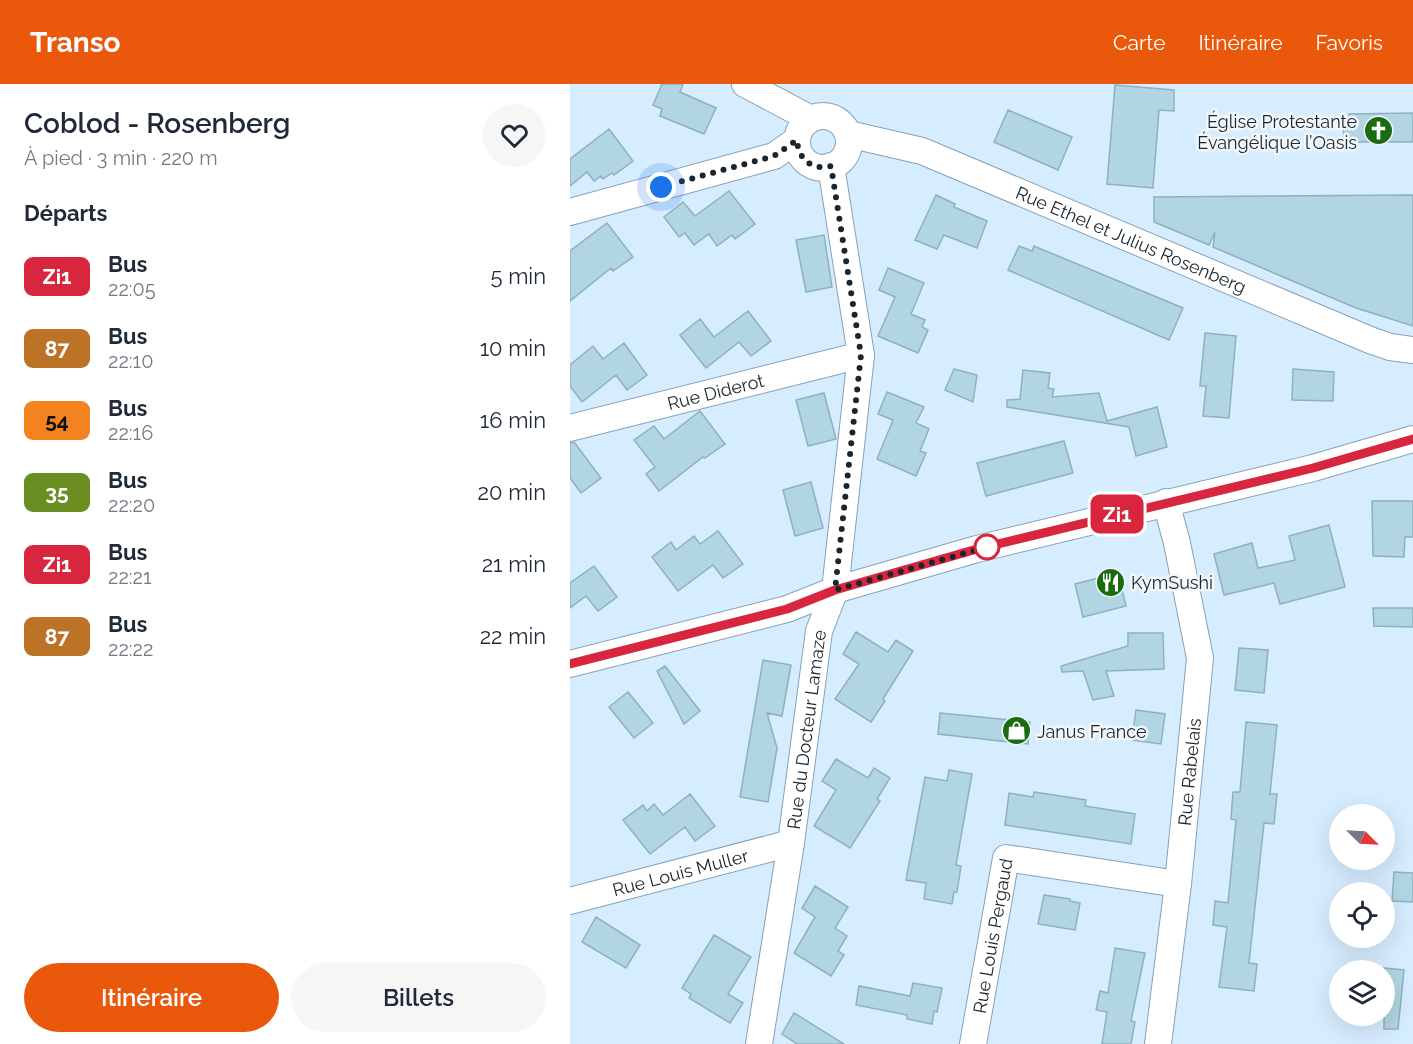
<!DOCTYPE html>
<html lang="fr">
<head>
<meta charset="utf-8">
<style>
  :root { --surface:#fff; --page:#f6f6f7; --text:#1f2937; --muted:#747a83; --accent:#ea580c }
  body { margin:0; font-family:Raleway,sans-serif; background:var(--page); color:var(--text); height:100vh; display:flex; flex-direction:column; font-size:22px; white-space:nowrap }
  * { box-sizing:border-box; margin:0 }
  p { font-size:20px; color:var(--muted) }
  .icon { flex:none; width:33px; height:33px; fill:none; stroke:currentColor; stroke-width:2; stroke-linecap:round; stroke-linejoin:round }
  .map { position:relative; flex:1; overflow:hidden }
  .details { display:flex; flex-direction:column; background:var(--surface); width:570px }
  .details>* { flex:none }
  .badge { padding:0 12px; border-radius:9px; font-size:21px; line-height:39px }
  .needle { width:39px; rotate:114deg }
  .buttons { position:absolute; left:759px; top:720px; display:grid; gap:12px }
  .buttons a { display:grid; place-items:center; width:66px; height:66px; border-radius:50%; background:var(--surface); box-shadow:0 6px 24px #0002; font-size:30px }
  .you { position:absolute; width:30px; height:30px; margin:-15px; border:4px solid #fff; border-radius:50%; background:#1a73e8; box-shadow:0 0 0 9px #1a73e833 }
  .map>.badge { position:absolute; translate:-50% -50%; box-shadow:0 0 0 3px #fff }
  h2 { padding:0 24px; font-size:22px; line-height:54px }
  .round { display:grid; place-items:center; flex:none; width:63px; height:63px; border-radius:32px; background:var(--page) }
  .overview { display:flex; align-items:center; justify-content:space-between; height:102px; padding:0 24px }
  h1 { font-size:28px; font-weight:600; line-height:45px }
  .button { display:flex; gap:12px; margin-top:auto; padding:12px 24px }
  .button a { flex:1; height:69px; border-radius:36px; background:var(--accent); color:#fff; font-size:24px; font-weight:600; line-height:69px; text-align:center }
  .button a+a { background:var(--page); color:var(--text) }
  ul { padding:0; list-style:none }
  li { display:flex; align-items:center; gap:18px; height:72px; padding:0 24px }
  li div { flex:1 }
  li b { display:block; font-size:22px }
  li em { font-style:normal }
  li .badge { min-width:66px; font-weight:700; text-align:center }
  header { display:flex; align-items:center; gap:36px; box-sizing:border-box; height:84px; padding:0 30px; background:var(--accent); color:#fff }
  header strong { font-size:28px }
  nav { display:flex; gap:33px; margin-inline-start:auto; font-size:21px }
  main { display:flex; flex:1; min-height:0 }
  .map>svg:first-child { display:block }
  .building { fill:#b1d5e2; stroke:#8db1be; stroke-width:1.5 }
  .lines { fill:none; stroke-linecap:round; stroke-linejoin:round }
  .street-casing { stroke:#86a1b6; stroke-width:28 }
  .street { stroke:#fff; stroke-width:26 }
  .line-casing { stroke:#fff; stroke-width:14 }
  .line { stroke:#d7263d; stroke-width:9 }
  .walk { stroke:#1a252d; stroke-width:6; stroke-dasharray:0 10.8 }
  .stop-dot { fill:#fff; stroke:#d7263d; stroke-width:3 }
  .labels { text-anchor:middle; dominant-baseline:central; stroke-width:5; stroke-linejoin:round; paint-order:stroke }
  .poi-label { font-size:18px; fill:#1a252d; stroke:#f2f7fc; text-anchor:start }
  .street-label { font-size:18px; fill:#1a252d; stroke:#f2f7fc }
</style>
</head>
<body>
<header>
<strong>Transo</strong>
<nav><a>Carte</a><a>Itinéraire</a><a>Favoris</a></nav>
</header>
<main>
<section class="details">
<div class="overview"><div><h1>Coblod - Rosenberg</h1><p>À pied · 3 min · 220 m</p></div><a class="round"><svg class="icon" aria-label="heart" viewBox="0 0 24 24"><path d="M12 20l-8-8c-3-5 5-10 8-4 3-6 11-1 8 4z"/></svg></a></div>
<h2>Départs</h2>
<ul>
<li><span class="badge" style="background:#d7263d;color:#fff">Zi1</span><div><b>Bus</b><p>22:05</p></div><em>5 min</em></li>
<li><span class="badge" style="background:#bc7326;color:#fff">87</span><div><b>Bus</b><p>22:10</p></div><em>10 min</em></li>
<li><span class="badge" style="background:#f58220;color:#111">54</span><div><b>Bus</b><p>22:16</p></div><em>16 min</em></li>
<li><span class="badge" style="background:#6b8e23;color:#fff">35</span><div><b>Bus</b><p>22:20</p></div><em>20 min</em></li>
<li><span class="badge" style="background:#d7263d;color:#fff">Zi1</span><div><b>Bus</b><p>22:21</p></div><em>21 min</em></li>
<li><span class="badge" style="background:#bc7326;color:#fff">87</span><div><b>Bus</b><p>22:22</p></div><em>22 min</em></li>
</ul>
<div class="button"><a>Itinéraire</a><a>Billets</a></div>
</section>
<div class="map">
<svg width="843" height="960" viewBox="0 0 843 960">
  <rect width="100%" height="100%" fill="#d6edff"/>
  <path class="building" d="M92,0H113L110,8L146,24L134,50L90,32L92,25L83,21Z
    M545,1L604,6V27L589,26L583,104L537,100Z
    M438,26L502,53L488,86L424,58Z
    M843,29V58H774L773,35H779V30Z
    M39,45L63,77L44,91L42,89L33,95L31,92L24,97L17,88L0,102V75Z
    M159,107L185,140L165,155L162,151L147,162L139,150L124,161L115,149L109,153L94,133L113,118L125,132Z
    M366,111L385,120L384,123L417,137L407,164L374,151L367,165L345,156Z
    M843,111V242L786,224L643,163L645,148L639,161L584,138V113Z
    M37,139L63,173L43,187L41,184L0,217V167Z
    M254,151L262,203L236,208L226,156Z
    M449,162L462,167L464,162L613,224L599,256L438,186Z
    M318,184L354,199L341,230L355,236L352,243L358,246L348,269L308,252L325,213L309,206Z
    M178,227L201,257L181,272L169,258L136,284L110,251L130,235L144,253Z
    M635,249L666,252L659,334L633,332L636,302H630Z
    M54,259L77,291L57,306L46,291L12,318L0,302V281L23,262L33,275Z
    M384,285L407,291L403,318L375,306Z
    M723,285L764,288L763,317L722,316Z
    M453,286L480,289L478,304L484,305L482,313L529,309L537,337L587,323L597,363L566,372L559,343L437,323V316L450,315Z
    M317,308L354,323L346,339L359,345L350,367L356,369L346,392L307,375L323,336L308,330Z
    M254,309L266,355L238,362L226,316Z
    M130,327L155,360L135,374L133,373L89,407L76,390L85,383L64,356L84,342L94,355Z
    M494,357L503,389L416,412L407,379Z
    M4,358L31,394L11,409L0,394V359Z
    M241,398L253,444L225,452L213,406Z
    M802,417H843V453H835L834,473L803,472Z
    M759,441L775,503L710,520L704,499L654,511L644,470L682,459L688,484L725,476L719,452Z
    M148,447L173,480L153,494L143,481L108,507L82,473L101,458L106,466L124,452L130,460Z
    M24,482L47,513L28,527L16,512L0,524V499Z
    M548,489L556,522L513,533L505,500Z
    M803,524H843V543L804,542Z
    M286,548L318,568L326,556L343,567L313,615L315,617L301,638L265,615L289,580L273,570Z
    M558,549H593L594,585L536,587L544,612L523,616L513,587L492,588L491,582L558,562Z
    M669,564L698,566L694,609L665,606Z
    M193,576L221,581L212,632L197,629L207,664L198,718L170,713Z
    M95,582L130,627L114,640L87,587Z
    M58,608L83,639L64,654L39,623Z
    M566,626L595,630L591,660L562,656Z
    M370,629L460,638L458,660L368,650Z
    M676,638L707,641L700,710H707L704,740L694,739L679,879L687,880L684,907L649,903L657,843L643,841L645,817L658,819L666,736L661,735L663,708H670Z
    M266,675L298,694L304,684L320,694L307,715L310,717L280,764L244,742L266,706L252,697Z
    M379,686L402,690L386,781L391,782L387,808H384L382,820L354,815L356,799L336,796L355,693L377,697Z
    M464,708L516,716L515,722L565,730L561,760L435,741L439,709L463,713Z
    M120,710L145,742L125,757L115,743L80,770L53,736L73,721L77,727L84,720L93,731Z
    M824,788L843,789V818L822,817Z
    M245,802L278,823L265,844L277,852L268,867L274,871L261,892L224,869L245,833L232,824Z
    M474,811L500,815V817L510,819L505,846L468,840Z
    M26,833L70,861L56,884L12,858Z
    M144,851L181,873L158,910L173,919L160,939L119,914L121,910L112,904Z
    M545,864L575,869L561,937L565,938L561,960H532L537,928L526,926L530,907L538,909Z
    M814,884L834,886L828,945H814Z
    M343,899L372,904L367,928L364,927L362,940L337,935V931L286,921L289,902L340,912Z
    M224,929L274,960H227L212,950Z"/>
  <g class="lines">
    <defs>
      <g id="street">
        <path d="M175,0L241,35"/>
        <circle cx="253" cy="58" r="26"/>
        <path id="s1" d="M278,50L352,67L800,256L820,263L843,266"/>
        <path d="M0,128L204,72L227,56"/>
        <path id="s2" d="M0,344L291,271"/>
        <path d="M0,580L217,525L265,506L407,465L743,384L843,355"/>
        <path id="s3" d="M0,817L221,759"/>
        <path id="s4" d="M189,960L221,759L249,547L265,506L291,271L261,82"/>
        <path id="s5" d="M403,960L436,774L608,800"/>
        <path id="s6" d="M588,960L608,800L630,574L607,459L596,418"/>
      </g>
    </defs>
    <use href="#street" class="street-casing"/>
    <use href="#street" class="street"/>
  </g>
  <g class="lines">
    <defs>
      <path id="line" d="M0,580L217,525L265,506L407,465L743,384L843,355"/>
    </defs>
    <use href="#line" class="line-casing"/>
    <use href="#line" class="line"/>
    <path class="walk" d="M91,103L204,72L227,56C228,75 242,87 261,82L291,271L265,506L417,463"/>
  </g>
  <defs>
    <symbol id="church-disc" viewBox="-11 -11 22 22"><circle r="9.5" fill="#1a6c12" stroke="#f2f7fc"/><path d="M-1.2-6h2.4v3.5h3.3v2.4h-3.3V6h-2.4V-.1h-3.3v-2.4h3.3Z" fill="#fff"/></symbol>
    <symbol id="restaurant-disc" viewBox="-11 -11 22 22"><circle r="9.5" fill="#1a6c12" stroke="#f2f7fc"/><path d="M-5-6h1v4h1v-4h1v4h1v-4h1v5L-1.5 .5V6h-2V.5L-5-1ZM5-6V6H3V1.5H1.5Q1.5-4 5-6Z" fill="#fff"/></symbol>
    <symbol id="shop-disc" viewBox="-11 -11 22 22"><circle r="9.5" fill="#1a6c12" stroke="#f2f7fc"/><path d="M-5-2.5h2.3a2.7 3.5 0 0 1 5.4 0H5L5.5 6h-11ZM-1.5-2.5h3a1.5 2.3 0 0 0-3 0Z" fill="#fff"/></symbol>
  </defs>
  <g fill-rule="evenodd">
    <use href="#church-disc" x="792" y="30" width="33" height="33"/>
    <use href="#restaurant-disc" x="524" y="482" width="33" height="33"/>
    <use href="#shop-disc" x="430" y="630" width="33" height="33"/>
  </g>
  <circle class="stop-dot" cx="417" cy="463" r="12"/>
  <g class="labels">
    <g class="poi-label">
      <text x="787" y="37" text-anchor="end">Église Protestante<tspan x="787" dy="21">Évangélique l’Oasis</tspan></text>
      <text x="561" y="498">KymSushi</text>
      <text x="467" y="647">Janus France</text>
    </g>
    <g class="street-label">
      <text stroke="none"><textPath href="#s1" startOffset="303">Rue Ethel et Julius Rosenberg</textPath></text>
      <text stroke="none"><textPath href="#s2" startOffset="150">Rue Diderot</textPath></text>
      <text stroke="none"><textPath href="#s4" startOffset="318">Rue du Docteur Lamaze</textPath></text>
      <text stroke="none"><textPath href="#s6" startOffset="274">Rue Rabelais</textPath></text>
      <text stroke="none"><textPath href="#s3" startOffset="114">Rue Louis Muller</textPath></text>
      <text stroke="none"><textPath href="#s5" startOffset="110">Rue Louis Pergaud</textPath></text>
    </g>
  </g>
</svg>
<div class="buttons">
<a><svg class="needle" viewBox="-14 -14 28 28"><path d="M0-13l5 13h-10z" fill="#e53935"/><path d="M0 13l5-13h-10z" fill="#747a83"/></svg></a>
<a><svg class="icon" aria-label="locate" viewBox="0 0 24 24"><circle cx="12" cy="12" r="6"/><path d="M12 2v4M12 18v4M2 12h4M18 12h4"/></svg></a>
<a><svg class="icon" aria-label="layers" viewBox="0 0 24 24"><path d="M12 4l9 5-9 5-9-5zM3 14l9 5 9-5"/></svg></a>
</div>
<div class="you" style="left:91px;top:103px"></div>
<b class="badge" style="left:547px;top:430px;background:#d7263d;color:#fff">Zi1</b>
</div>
</main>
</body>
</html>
